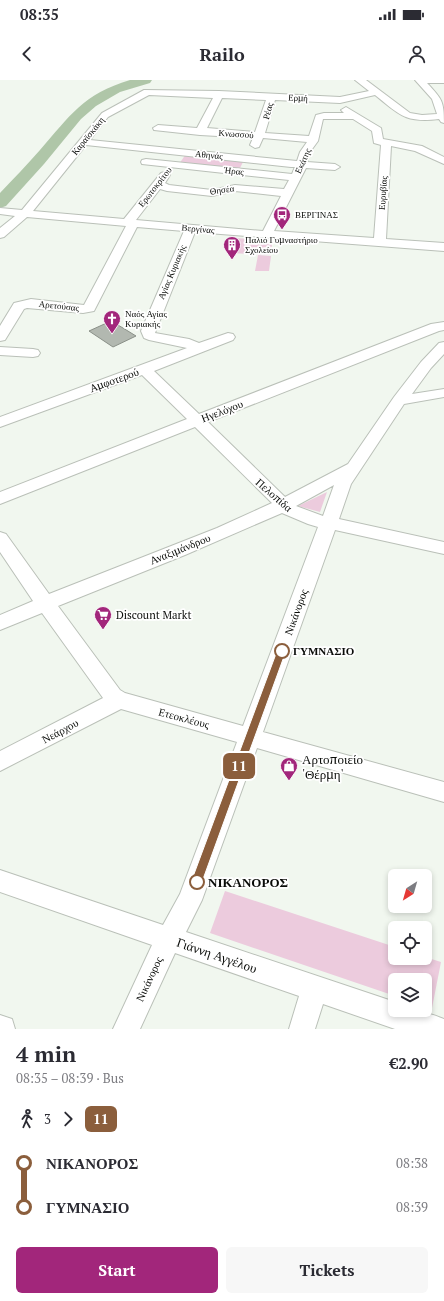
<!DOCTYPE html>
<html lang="en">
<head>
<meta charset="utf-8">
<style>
  :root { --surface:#fff; --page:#f7f7f7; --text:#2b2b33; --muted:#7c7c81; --accent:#a2267b }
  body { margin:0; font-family:"PT Serif",serif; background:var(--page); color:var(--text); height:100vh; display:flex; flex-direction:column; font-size:15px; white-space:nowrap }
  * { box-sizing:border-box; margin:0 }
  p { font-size:13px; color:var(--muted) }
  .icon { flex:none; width:22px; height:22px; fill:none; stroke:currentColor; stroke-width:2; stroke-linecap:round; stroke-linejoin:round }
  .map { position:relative; height:949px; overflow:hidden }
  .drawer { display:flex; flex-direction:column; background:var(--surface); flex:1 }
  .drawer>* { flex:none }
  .badge { padding:0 8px; border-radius:6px; font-size:14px; line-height:26px }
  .needle { width:26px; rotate:217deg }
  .controls { position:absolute; left:388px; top:789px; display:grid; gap:8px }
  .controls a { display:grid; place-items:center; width:44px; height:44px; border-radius:6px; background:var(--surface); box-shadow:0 2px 6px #0003; font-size:20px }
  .map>.badge { position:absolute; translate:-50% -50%; box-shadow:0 0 0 2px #fff }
  .legs { display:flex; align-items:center; gap:6px; height:44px; padding:0 16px; font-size:13px }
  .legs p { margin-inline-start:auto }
  .summary { display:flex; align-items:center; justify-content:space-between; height:68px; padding:0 16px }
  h1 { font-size:22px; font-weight:700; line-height:30px }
  .primary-button { display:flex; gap:8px; margin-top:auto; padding:8px 16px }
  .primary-button a { flex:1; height:46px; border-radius:6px; background:var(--accent); color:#fff; font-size:16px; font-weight:700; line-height:46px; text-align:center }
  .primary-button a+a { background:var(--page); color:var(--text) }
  ul { padding:0 16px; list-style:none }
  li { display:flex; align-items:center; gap:14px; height:44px; font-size:15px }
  li i { display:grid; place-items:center; width:6px; height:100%; margin:0 5px; background:currentColor }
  li i::after { content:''; width:10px; height:10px; margin:-5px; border:3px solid; border-radius:50%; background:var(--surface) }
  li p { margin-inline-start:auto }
  li:first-child i { background:linear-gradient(#0000 50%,currentColor 0) }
  li:last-child i { background:linear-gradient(currentColor 50%,#0000 0) }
  .status { display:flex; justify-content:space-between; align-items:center; height:28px; padding:0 20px; background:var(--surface); direction:ltr }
  .status svg { height:11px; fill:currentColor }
  header { display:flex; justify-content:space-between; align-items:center; height:52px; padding:0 16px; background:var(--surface); font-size:18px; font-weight:700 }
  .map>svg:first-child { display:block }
  .green { fill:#eccbdd }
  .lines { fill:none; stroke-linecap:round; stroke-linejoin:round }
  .river { fill:#afc6a8; fill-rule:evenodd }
  .building { fill:#b2b8b0; stroke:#8a9088 }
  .minor-casing { stroke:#bac0b8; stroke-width:2 }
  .minor { fill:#fff; fill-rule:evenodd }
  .line-1 { fill:#8b5e3c; stroke:#fff }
  .stop-1-dot { fill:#fff; stroke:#8b5e3c; stroke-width:2 }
  .labels { text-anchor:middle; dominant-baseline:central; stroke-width:3.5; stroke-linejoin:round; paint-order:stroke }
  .far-street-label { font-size:9px; fill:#0a0c09; stroke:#fff }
  .far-poi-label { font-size:9px; fill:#0a0c09; stroke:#fff; text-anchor:start }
  .street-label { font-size:11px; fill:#0a0c09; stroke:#fff }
  .poi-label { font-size:11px; fill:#0a0c09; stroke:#fff; text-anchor:start }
  .stop-label { font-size:11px; font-weight:bold; fill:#0a0c09; stroke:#fff; text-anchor:start }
  .near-poi-label { font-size:13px; fill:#0a0c09; stroke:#fff; text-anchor:start }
  .near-stop-label { font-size:13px; font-weight:bold; fill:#0a0c09; stroke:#fff; text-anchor:start }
  .near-street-label { font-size:13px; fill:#0a0c09; stroke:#fff }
</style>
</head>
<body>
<div class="status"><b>08:35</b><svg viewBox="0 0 49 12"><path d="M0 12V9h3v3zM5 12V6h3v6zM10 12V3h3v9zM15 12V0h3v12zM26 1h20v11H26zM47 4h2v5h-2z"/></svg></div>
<header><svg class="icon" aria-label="back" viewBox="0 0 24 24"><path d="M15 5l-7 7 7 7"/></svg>Railo<svg class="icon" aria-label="person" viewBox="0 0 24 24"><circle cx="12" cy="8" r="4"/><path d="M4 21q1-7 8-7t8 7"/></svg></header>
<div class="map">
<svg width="444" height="949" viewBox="0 0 444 949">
  <rect width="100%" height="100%" fill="#f1f7ef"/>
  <path class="green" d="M186,74L244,80L239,90L179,84Z
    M234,158L273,160L270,175L230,173Z
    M258,175L271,176L269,191H255Z
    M327,412L320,432L298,426Z
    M225,811L395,867V878H425V877L441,882L432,928L425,926V900H395V916L210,853Z"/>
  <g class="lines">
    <path class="river" d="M130,0H152L150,3L120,12L96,26L81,39L44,84L6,126L0,128V113C13,99 27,85 40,70C70,36 83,14 130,0Z"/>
  </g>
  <path class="building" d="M111,241L123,248L136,256L113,267L89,251Z"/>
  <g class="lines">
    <defs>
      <path id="minor" d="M355,0H366L410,33L422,35L437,34L432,19L415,0H444V3H427C442,19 444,21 444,43L441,42L439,39C405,43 400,35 375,15L340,23L275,20L265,53L309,56L316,35L324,33H344L341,30L346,27L381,48L383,59L422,66L444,77V84L415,71L391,66L386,159L444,163V171L195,152L155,253L189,259L199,263L228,253L233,254L235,257L233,260L154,291L199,334L431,244L444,242V250L439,251L208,342L285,417L348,384L394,317L421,282L439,263L444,262V274L431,288L412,314L444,309V317L404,324L351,404L339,439L444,462V474L335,450L263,652L444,702V722L257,668L202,820L186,852L395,922V930C416,930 424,931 444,939V949H395L323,924L315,949H289L299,916L175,873L140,949H113L152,865L0,812V790L163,845L180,814L237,662L121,629L0,691V671L103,618L42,533L0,550V535L33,521L0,472V452L6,454L49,514L217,448L272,423L195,347L0,424V412L187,339L142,295L0,347V337L187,268L149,260L144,258L141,251L184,151L137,147L94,231L83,233L27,228L24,229L5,260L0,261V246L14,223L31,219L84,225L126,146L27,137L4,157L0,158V148L15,136L0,134V128L22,130L102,33L144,10L219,11L340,17L369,11ZM149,15L213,18L197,48L158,45L153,48L154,50L200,55L253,58L250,65L255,68L259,67L263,58L307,62L300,72L297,81L90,60L108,37ZM222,18L266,20L255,52L207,48ZM323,39H353L372,51L374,63L381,65L374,158L274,151L306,88L335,90L340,87L335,84L307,82L310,72L318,61ZM86,65L291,87H295L292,94L146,79L142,80L141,82L142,84L289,100L284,109L235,105L212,110L169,105L165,103L170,95L165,92L161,93L124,139L33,131ZM160,109L167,111L212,116L235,111L281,116L263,151L136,140ZM334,405L323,436L296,426ZM282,433L308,444L318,447L243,646L125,613L120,610L58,526L185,475Z
        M0,267L33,269L38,270L40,273L38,276L33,277L0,275Z
        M0,935L12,939L15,949H0Z"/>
    </defs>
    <use href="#minor" class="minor-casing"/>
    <use href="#minor" class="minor"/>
  </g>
  <path class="line-1" d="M282,567L286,571L202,802L200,805L197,807L193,805L191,802L277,571Z"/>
  <defs>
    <symbol id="bus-pin" viewBox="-11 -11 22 30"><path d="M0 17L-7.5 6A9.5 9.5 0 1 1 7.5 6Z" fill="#a2267b" stroke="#fff"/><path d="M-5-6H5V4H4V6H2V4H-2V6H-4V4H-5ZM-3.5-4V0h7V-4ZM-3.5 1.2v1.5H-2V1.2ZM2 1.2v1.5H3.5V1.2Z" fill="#fff"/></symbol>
    <symbol id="building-pin" viewBox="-11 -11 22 30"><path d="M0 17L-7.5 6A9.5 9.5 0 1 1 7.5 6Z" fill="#a2267b" stroke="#fff"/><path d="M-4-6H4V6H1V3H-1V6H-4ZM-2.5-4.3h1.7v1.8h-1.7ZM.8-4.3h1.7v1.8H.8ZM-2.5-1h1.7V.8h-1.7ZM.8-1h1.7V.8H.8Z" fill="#fff"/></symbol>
    <symbol id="church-pin" viewBox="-11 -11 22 30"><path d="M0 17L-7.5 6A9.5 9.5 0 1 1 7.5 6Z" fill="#a2267b" stroke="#fff"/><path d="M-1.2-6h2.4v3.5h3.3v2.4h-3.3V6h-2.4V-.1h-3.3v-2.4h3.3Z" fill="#fff"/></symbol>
    <symbol id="supermarket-pin" viewBox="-11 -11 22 30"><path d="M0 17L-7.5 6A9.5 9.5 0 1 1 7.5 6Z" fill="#a2267b" stroke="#fff"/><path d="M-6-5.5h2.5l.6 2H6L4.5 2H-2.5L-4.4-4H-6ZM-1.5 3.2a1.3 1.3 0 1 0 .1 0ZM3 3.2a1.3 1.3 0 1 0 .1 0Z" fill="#fff"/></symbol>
    <symbol id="shop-pin" viewBox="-11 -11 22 30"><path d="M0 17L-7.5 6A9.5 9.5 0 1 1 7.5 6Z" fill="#a2267b" stroke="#fff"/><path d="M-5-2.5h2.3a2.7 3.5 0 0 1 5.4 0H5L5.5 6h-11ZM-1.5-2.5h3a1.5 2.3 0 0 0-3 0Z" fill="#fff"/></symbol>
  </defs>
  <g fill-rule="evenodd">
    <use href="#bus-pin" x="272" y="125" width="20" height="27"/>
    <use href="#building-pin" x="222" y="155" width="20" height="27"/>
    <use href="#church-pin" x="102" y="229" width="20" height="27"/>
    <use href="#supermarket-pin" x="93" y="525" width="20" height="27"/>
    <use href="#shop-pin" x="279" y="676" width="20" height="27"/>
  </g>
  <g class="stop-1-dot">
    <circle cx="282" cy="571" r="7"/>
    <circle cx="197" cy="802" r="7"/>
  </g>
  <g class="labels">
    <g class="far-street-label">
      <text transform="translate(298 18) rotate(3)">Ερμή</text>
      <text transform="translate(268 31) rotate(-75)">Ρέας</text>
      <text transform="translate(236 54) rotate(4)">Κνωσσού</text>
      <text transform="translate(88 56) rotate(-51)">Καραϊσκάκη</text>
      <text transform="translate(209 75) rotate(6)">Αθηνάς</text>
      <text transform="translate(303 81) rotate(-66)">Εκάτης</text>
      <text transform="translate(234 91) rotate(6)">Ήρας</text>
      <text transform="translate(155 107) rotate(-52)">Ερωτοκρίτου</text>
      <text transform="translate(222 110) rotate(-8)">Θησέα</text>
      <text transform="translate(383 113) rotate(-86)">Ευρυβίας</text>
      <text transform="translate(198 149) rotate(5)">Βεργίνας</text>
      <text transform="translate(172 192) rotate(-67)">Αγίας Κυριακής</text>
      <text transform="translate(59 226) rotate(6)">Αρετούσας</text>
    </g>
    <g class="far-poi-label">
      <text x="295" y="135">ΒΕΡΓΙΝΑΣ</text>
      <text x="245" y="160">Παλιό Γυμναστήριο<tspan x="245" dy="10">Σχολείου</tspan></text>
      <text x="125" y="234">Ναός Αγίας<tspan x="125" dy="10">Κυριακής</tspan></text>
    </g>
    <g class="street-label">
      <text transform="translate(114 300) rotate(-20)">Αμφοτερού</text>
      <text transform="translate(222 331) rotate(-21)">Ηγελόχου</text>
      <text transform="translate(274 415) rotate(41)">Πελοπίδα</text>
      <text transform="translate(180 469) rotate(-22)">Αναξιμάνδρου</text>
      <text transform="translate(296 532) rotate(-70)">Νικάνορος</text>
      <text transform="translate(184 638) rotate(15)">Ετεοκλέους</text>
      <text transform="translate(60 651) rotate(-28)">Νεάρχου</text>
      <text transform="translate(149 899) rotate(-65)">Νικάνορος</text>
    </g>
    <g class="poi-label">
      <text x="116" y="535">Discount Markt</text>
    </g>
    <g class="stop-label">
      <text x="293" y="571">ΓΥΜΝΑΣΙΟ</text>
    </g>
    <g class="near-poi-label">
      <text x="302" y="679">Αρτοποιείο<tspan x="302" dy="15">'Θέρμη'</tspan></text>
    </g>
    <g class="near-stop-label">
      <text x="208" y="802">ΝΙΚΑΝΟΡΟΣ</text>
    </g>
    <g class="near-street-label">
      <text transform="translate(217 875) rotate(19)">Γιάννη Αγγέλου</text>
    </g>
  </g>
</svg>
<div class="controls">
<a><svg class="needle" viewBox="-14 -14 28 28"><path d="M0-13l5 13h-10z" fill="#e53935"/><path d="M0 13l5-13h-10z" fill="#7c7c81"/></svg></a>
<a><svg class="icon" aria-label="locate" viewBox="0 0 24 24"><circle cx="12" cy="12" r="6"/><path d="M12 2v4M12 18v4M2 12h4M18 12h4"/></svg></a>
<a><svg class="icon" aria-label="layers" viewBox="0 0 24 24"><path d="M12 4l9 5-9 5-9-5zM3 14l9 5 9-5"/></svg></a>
</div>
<b class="badge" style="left:239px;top:686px;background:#8b5e3c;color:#fff">11</b>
</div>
<section class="drawer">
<div class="summary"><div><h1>4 min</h1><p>08:35 – 08:39 · Bus</p></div><b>€2.90</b></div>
<div class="legs"><svg class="icon" aria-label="walk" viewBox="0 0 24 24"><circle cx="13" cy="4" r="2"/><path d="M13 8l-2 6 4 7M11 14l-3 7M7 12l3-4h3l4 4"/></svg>3<svg class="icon" aria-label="forward" viewBox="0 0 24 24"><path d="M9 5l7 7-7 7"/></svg><b class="badge" style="background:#8b5e3c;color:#fff">11</b></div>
<ul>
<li><i style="color:#8b5e3c"></i><b>ΝΙΚΑΝΟΡΟΣ</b><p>08:38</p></li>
<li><i style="color:#8b5e3c"></i><b>ΓΥΜΝΑΣΙΟ</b><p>08:39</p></li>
</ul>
<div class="primary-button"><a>Start</a><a>Tickets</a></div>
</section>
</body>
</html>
